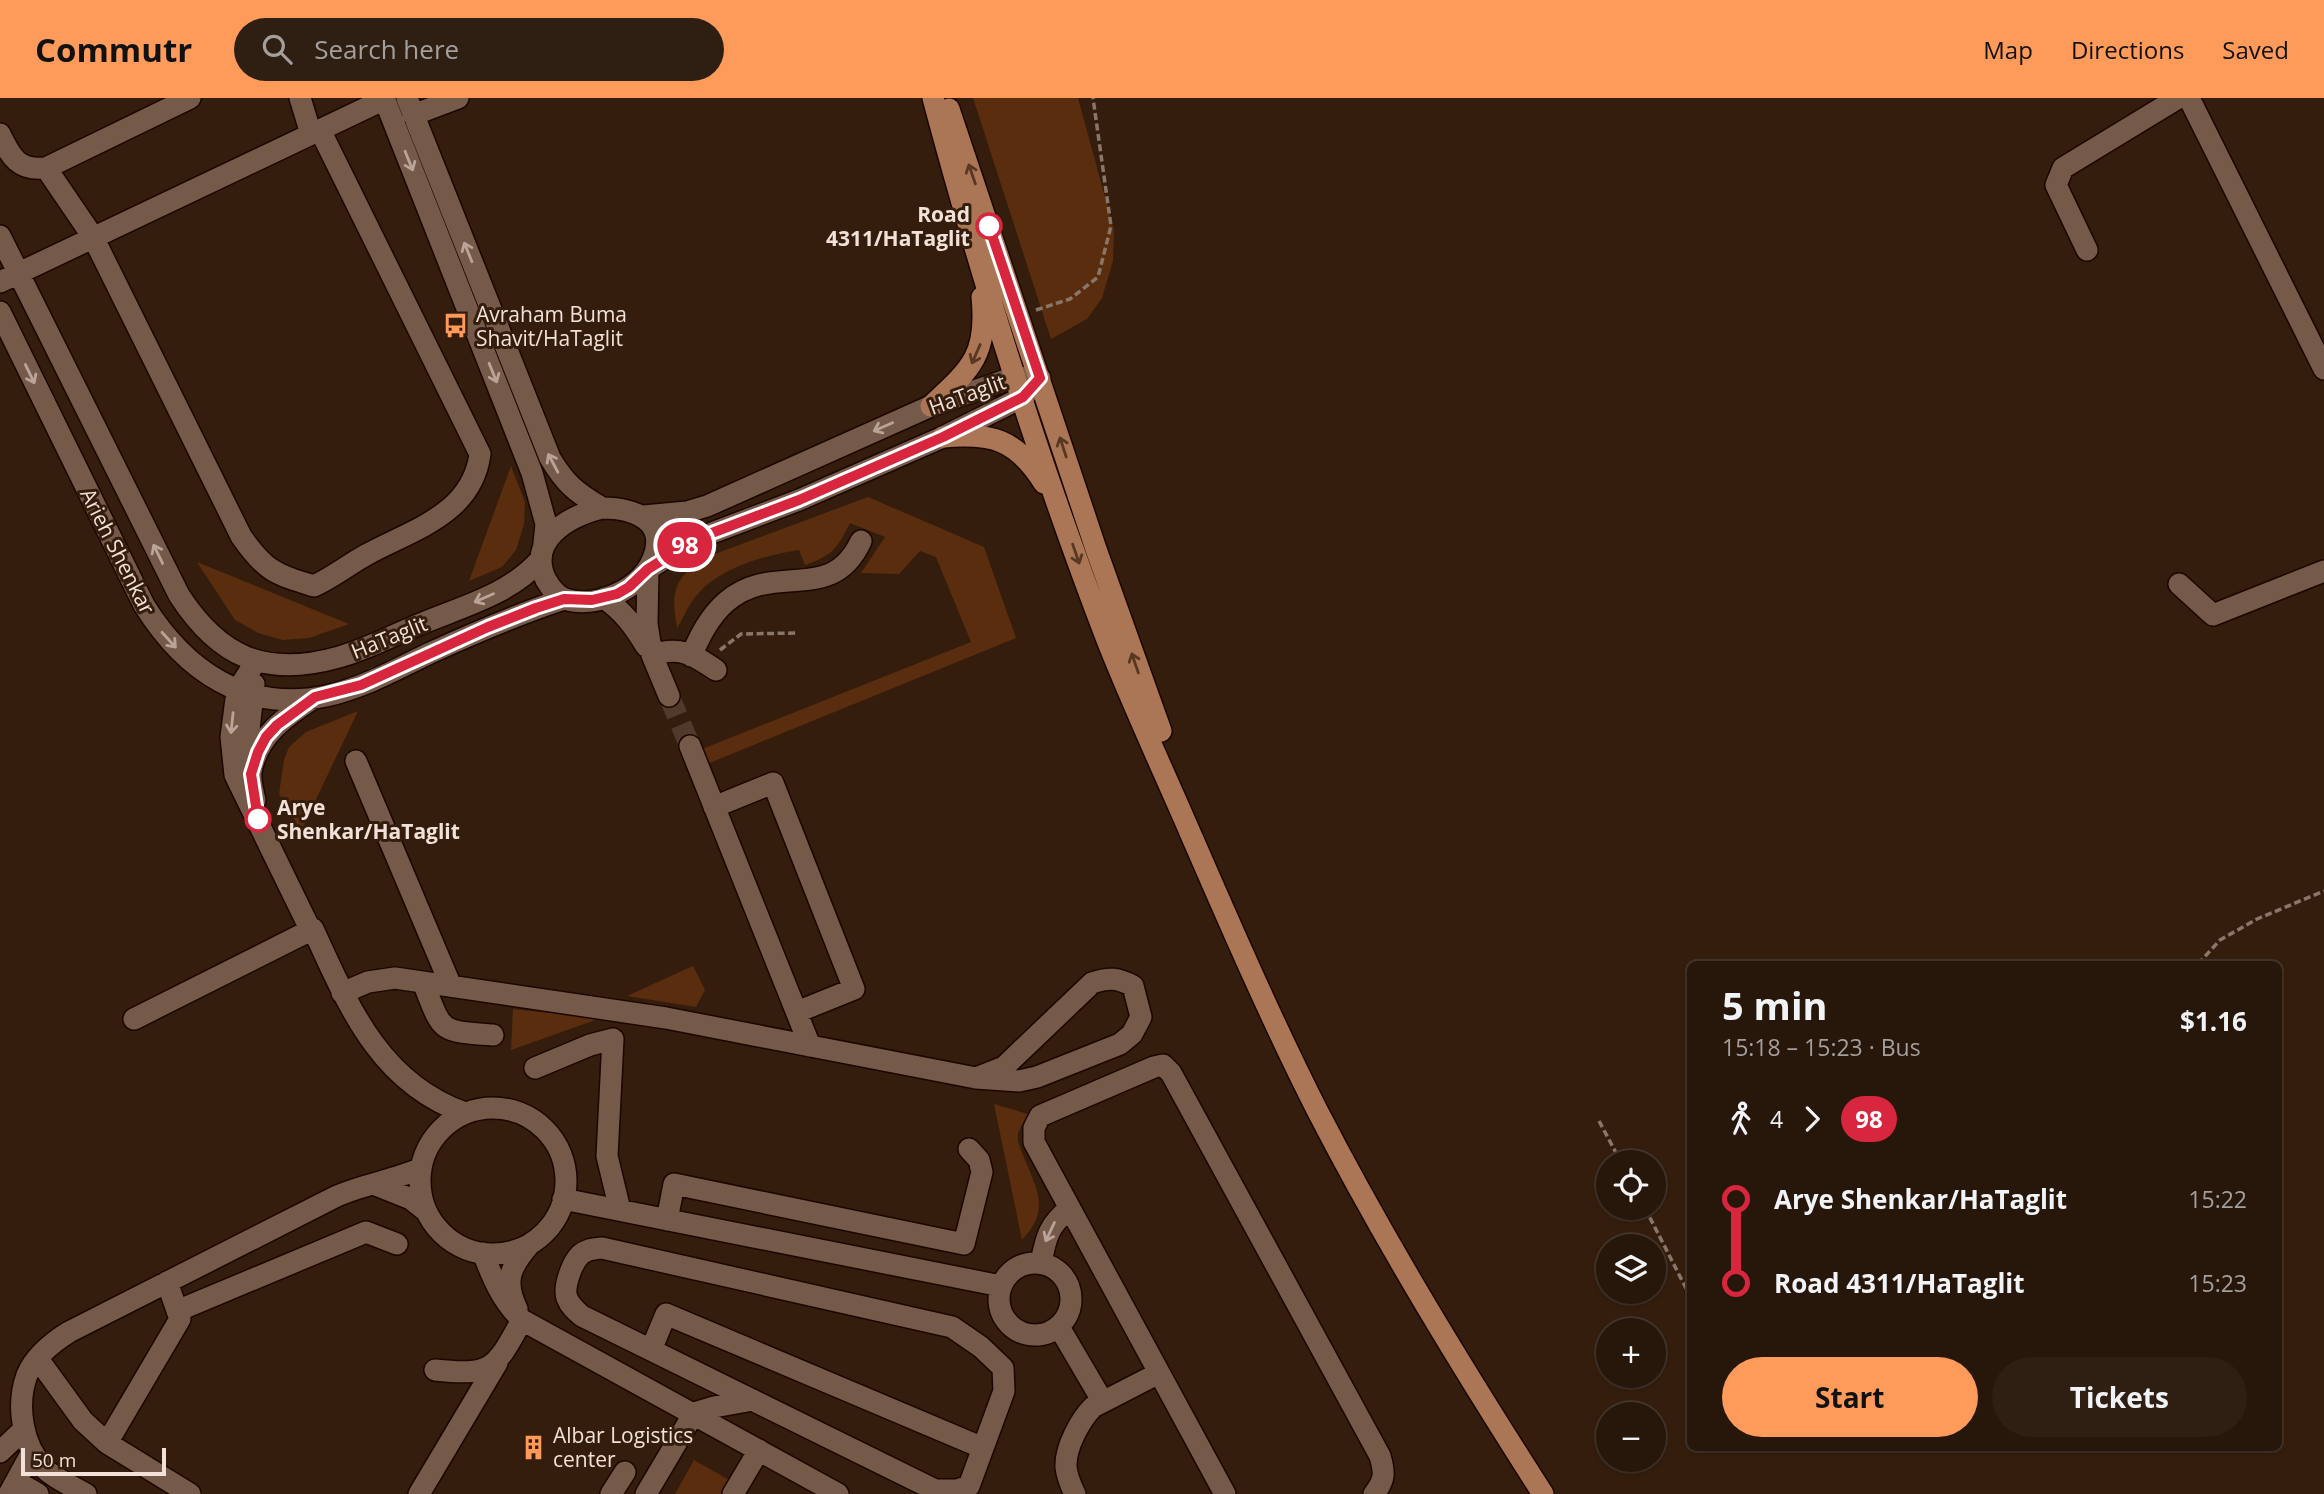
<!DOCTYPE html>
<html lang="en">
<head>
<meta charset="utf-8">
<style>
  :root { --surface:#27160a; --page:#2f1f13; --text:#f1f3f6; --muted:#a49f9c; --line:#43352b; --accent:#ff9b5a }
  body { margin:0; font-family:"Open Sans",sans-serif; background:var(--page); color:var(--text); height:100vh; display:flex; flex-direction:column; font-size:26px; white-space:nowrap }
  * { box-sizing:border-box; margin:0 }
  p { font-size:23px; color:var(--muted) }
  .icon { flex:none; width:38px; height:38px; fill:none; stroke:currentColor; stroke-width:2; stroke-linecap:round; stroke-linejoin:round }
  .map { position:relative; flex:1; overflow:hidden }
  .sheet { position:absolute; left:1687px; top:863px; width:595px; height:490px; display:flex; flex-direction:column; background:var(--surface); border-radius:10px; box-shadow:0 2px 5px #0004,0 0 0 2px var(--line) }
  .sheet>* { flex:none }
  .badge { padding:0 14px; border-radius:23px; font-size:24px; line-height:46px }
  .tools { position:absolute; left:1596px; top:1052px; display:grid; gap:14px }
  .tools a { display:grid; place-items:center; width:70px; height:70px; border-radius:50%; background:var(--surface); box-shadow:0 2px 5px #0004,0 0 0 2px var(--line); font-size:35px }
  .scale { position:absolute; left:21px; bottom:18px; width:145px; box-sizing:border-box; padding-left:7px; border:4px solid #f2e1d8; border-top:0; font-size:19px; line-height:24px; white-space:nowrap; color:#f2e1d8; -webkit-text-stroke:5px #341d0d; paint-order:stroke }
  .map>.badge { position:absolute; translate:-50% -50%; box-shadow:0 0 0 4px #fff }
  .legs { display:flex; align-items:center; gap:10px; height:77px; padding:0 35px; font-size:23px }
  .legs p { margin-inline-start:auto }
  .head { display:flex; align-items:center; justify-content:space-between; height:119px; padding:0 35px }
  h1 { font-size:38px; font-weight:700; line-height:52px }
  .action { display:flex; gap:14px; margin-top:auto; padding:14px 35px }
  .action a { flex:1; height:80px; border-radius:42px; background:var(--accent); color:#111; font-size:28px; font-weight:700; line-height:80px; text-align:center }
  .action a+a { background:var(--page); color:var(--text) }
  ul { padding:0 35px; list-style:none }
  li { display:flex; align-items:center; gap:24px; height:84px; font-size:26px }
  li i { display:grid; place-items:center; width:10px; height:100%; margin:0 9px; background:currentColor }
  li i::after { content:''; width:18px; height:18px; margin:-9px; border:5px solid; border-radius:50%; background:var(--surface) }
  li p { margin-inline-start:auto }
  li:first-child i { background:linear-gradient(#0000 50%,currentColor 0) }
  li:last-child i { background:linear-gradient(currentColor 50%,#0000 0) }
  header { display:flex; align-items:center; gap:42px; box-sizing:border-box; height:98px; padding:0 35px; background:var(--accent); color:#111 }
  header strong { font-size:33px }
  nav { display:flex; gap:38px; margin-inline-start:auto; font-size:24px }
  .search { width:490px; height:63px; background:var(--page); display:flex; align-items:center; gap:18px; box-sizing:border-box; padding:0 24px; border-radius:38px; color:var(--muted); font-size:26px }
  .map>svg:first-child { display:block }
  .green { fill:#592d0d }
  .lines { fill:none; stroke-linecap:round; stroke-linejoin:round }
  .minor-tunnel { stroke:#503a2b; stroke-width:21; stroke-dasharray:21 10; stroke-linecap:butt }
  .minor-casing { stroke:#1b0600; stroke-width:24 }
  .major-casing { stroke:#1b0600; stroke-width:24 }
  .path { stroke:#8a7669; stroke-width:3.5; stroke-dasharray:7 3.5; stroke-linecap:butt }
  .minor { stroke:#765a49; stroke-width:21 }
  .major { stroke:#ab7656; stroke-width:21 }
  .oneway { stroke:#baa498 }
  .oneway2 { stroke:#583823 }
  .line-1-casing { stroke:#fff; stroke-width:16 }
  .line-1 { stroke:#d7263d; stroke-width:10 }
  .stop-1-dot { fill:#fff; stroke:#d7263d; stroke-width:3.5 }
  .labels { text-anchor:middle; dominant-baseline:central; stroke-width:6; stroke-linejoin:round; paint-order:stroke }
  .stop-label { font-size:21px; font-weight:bold; fill:#f2e1d8; stroke:#341d0d; text-anchor:end }
  .poi-label { font-size:21px; fill:#f2e1d8; stroke:#341d0d; text-anchor:start }
  .street-label { font-size:21px; fill:#f2e1d8; stroke:#341d0d }
</style>
</head>
<body>
<header>
<strong>Commutr</strong>
<div class="search"><svg class="icon" aria-label="search" viewBox="0 0 24 24"><circle cx="10" cy="10" r="6"/><path d="M15 15l6 6"/></svg>Search here</div>
<nav><a>Map</a><a>Directions</a><a>Saved</a></nav>
</header>
<div class="map">
<svg width="2324" height="1396" viewBox="0 0 2324 1396">
  <rect width="100%" height="100%" fill="#341d0d"/>
  <path class="green" d="M973,0H1078L1114,132L1113,163L1102,200L1087,221L1051,241Z
    M511,368L525,404L524,426L516,452L502,469L469,483Z
    M868,399L984,449L1016,540L707,666L702,651L971,544L936,459L920,453L899,476L861,475L885,439L850,425C837,451 833,457 805,467L799,452C762,458 716,470 693,502C687,510 683,521 677,530C671,495 673,481 704,460Z
    M197,464L349,526L309,540L283,542L258,535L235,522Z
    M358,613L301,733L279,696L284,662L289,649L306,634Z
    M693,868L705,892L696,909L627,898Z
    M513,911L601,920L511,952Z
    M994,1006L1028,1016C1025,1022 1020,1029 1018,1036C1017,1044 1020,1050 1023,1057C1037,1092 1051,1111 1022,1142Z
    M694,1362L731,1383L723,1396H675Z"/>
  <g class="lines">
    <path class="minor-tunnel" d="M669,598L690,648"/>
    <defs>
      <path id="minor" d="M300,0L311,36
        M384,0L532,375L546,426L544,445
        M407,0L550,360C566,387 576,394 602,410
        M2189,0L2324,271
        M413,17L458,0
        M0,36C11,59 18,73 46,70L93,139L241,438C265,473 275,476 314,488C333,479 348,467 366,457C411,432 472,417 480,356L320,32
        M46,70L190,0
        M0,138L179,497C219,559 265,580 339,559C368,551 395,536 423,525C464,508 510,496 540,462
        M2087,152L2056,87L2063,70L2178,0
        M0,184L385,1
        M0,214L144,507C185,573 246,615 326,598C363,590 397,571 430,555C474,535 518,516 564,501
        M602,410C634,410 670,423 652,463C639,492 595,511 565,501C557,498 550,489 546,482C526,442 569,418 602,410Z
        M644,418L687,414L707,408L931,308L1015,279L1031,280
        M2179,486L2213,517L2324,473
        M604,500C623,513 634,528 646,548
        M652,557C680,548 692,556 716,572
        M691,558C700,538 709,519 726,504C775,462 831,508 861,443
        M256,563L237,593L231,639L235,677L310,831H313C348,907 379,985 465,1015
        M669,598L652,557L647,526L648,471L696,441L799,402L943,339L1023,299L1040,280
        M690,648L810,948
        M356,663L451,888
        M250,669L248,641L254,586
        M255,702C253,693 250,683 251,674C257,638 286,618 314,600
        M714,709L773,685L854,891L797,914
        M423,884C443,935 438,933 493,937
        M342,895L368,884L395,880L666,920L976,980L1019,983L1037,979L1120,946L1132,936L1141,919L1133,888C1118,880 1109,879 1092,885L1004,969L976,980
        M134,921L313,831
        M535,970L590,947L613,941L607,1058L620,1112
        M420 1083a73 73 0 1 1 146 0a73 73 0 1 1-146 0Z
        M376,1087L411,1101L426,1113
        M563,1101L1001,1188
        M667,1122L674,1086L964,1146L982,1074L979,1062L969,1051
        M602,1150L952,1229L981,1249L1003,1270L1004,1293L969,1388L957,1392H935L582,1218C576,1213 570,1208 567,1200C563,1189 572,1165 580,1157C587,1151 593,1151 602,1150Z
        M483,1155C493,1181 502,1203 522,1222L838,1396
        M999 1201a36 36 0 1 1 72 0a36 36 0 1 1-72 0Z
        M1041,1165C1046,1138 1049,1127 1070,1110
        M167,1184L180,1221L107,1345L190,1396
        M517,1211C503,1182 511,1168 530,1146
        M177,1213L366,1134L397,1146
        M1059,1229L1103,1304
        M651,1252L666,1216L983,1350
        M38,1261L83,1323L107,1345
        M435,1272C493,1278 495,1271 522,1222
        M0,1354L23,1332
        M16,1383L38,1396
        M9,1396L32,1354
        M86,1396C72,1388 55,1381 44,1370C22,1347 16,1307 27,1277C35,1258 53,1244 69,1234L335,1099C363,1086 393,1083 421,1070
        M419,1396L497,1265
        M611,1396L625,1374
        M646,1396L694,1315L714,1309L753,1302
        M733,1396L759,1352
        M1075,1396C1071,1388 1067,1378 1066,1369C1065,1350 1080,1322 1093,1309L1159,1275
        M1225,1396L1034,1044V1030L1040,1018L1154,969L1163,967L1171,975L1380,1358C1385,1375 1385,1382 1374,1396"/>
      <path id="major" d="M933,0C982,183 1039,365 1107,542C1133,608 1164,674 1192,739C1232,831 1272,923 1317,1012C1385,1144 1463,1271 1543,1396
        M949,11L1096,451L1161,633
        M931,308C971,271 988,257 982,199
        M943,339C993,335 1016,341 1044,385"/>
    </defs>
    <use href="#minor" class="minor-casing"/>
    <use href="#major" class="major-casing"/>
    <path class="path" d="M1036,212L1070,201L1098,179L1111,128L1093,0
      M720,552L741,536L797,535
      M2198,866L2220,842L2257,821L2324,793
      M1599,1023L1621,1064
      M1645,1110L1690,1198"/>
    <use href="#minor" class="minor"/>
    <use href="#major" class="major"/>
  </g>
  <defs><path id="oneway-shaft" d="M-6 0H5M1.5-3L5.5 0L1.5 3" fill="none" stroke-width="1.6" stroke-linecap="round" stroke-linejoin="round" transform="scale(1.75)"/></defs>
  <g class="oneway">
    <use href="#oneway-shaft" transform="translate(409 63) rotate(68)"/>
    <use href="#oneway-shaft" transform="translate(468 154) rotate(-112)"/>
    <use href="#oneway-shaft" transform="translate(493 275) rotate(68)"/>
    <use href="#oneway-shaft" transform="translate(30 276) rotate(64)"/>
    <use href="#oneway-shaft" transform="translate(883 329) rotate(156)"/>
    <use href="#oneway-shaft" transform="translate(553 365) rotate(-118)"/>
    <use href="#oneway-shaft" transform="translate(158 456) rotate(-116)"/>
    <use href="#oneway-shaft" transform="translate(484 500) rotate(156)"/>
    <use href="#oneway-shaft" transform="translate(169 542) rotate(48)"/>
    <use href="#oneway-shaft" transform="translate(232 625) rotate(96)"/>
    <use href="#oneway-shaft" transform="translate(1050 1134) rotate(115)"/>
  </g>
  <g class="oneway2">
    <use href="#oneway-shaft" transform="translate(972 76) rotate(-109)"/>
    <use href="#oneway-shaft" transform="translate(976 256) rotate(114)"/>
    <use href="#oneway-shaft" transform="translate(1063 349) rotate(-108)"/>
    <use href="#oneway-shaft" transform="translate(1076 456) rotate(71)"/>
    <use href="#oneway-shaft" transform="translate(1135 565) rotate(-109)"/>
  </g>
  <g class="lines">
    <defs>
      <path id="line-1" d="M258,721L251,676L258,654L266,639L277,627L315,599L361,587L488,529L536,510L564,501L592,502L617,496L629,489L648,471L696,441L799,402L943,339L1023,299L1040,280L989,128"/>
    </defs>
    <use href="#line-1" class="line-1-casing"/>
    <use href="#line-1" class="line-1"/>
  </g>
  <defs>
    <symbol id="bus-bare" viewBox="-9 -9 18 18"><path d="M-5-6H5V4H4V6H2V4H-2V6H-4V4H-5ZM-3.5-4V0h7V-4ZM-3.5 1.2v1.5H-2V1.2ZM2 1.2v1.5H3.5V1.2Z" fill="#ff9b5a" stroke="#341d0d" stroke-width="2.5" paint-order="stroke"/></symbol>
    <symbol id="building-bare" viewBox="-9 -9 18 18"><path d="M-4-6H4V6H1V3H-1V6H-4ZM-2.5-4.3h1.7v1.8h-1.7ZM.8-4.3h1.7v1.8H.8ZM-2.5-1h1.7V.8h-1.7ZM.8-1h1.7V.8H.8Z" fill="#ff9b5a" stroke="#341d0d" stroke-width="2.5" paint-order="stroke"/></symbol>
  </defs>
  <g fill-rule="evenodd">
    <use href="#bus-bare" x="438" y="210" width="35" height="35"/>
    <use href="#building-bare" x="516" y="1332" width="35" height="35"/>
  </g>
  <g class="stop-1-dot">
    <circle cx="989" cy="128" r="12"/>
    <circle cx="258" cy="721" r="12"/>
  </g>
  <g class="labels">
    <g class="stop-label">
      <text x="970" y="116">Road<tspan x="970" dy="24">4311/HaTaglit</tspan></text>
      <text x="277" y="709" text-anchor="start">Arye<tspan x="277" dy="24">Shenkar/HaTaglit</tspan></text>
    </g>
    <g class="poi-label">
      <text x="476" y="216">Avraham Buma<tspan x="476" dy="24">Shavit/HaTaglit</tspan></text>
      <text x="553" y="1337">Albar Logistics<tspan x="553" dy="24">center</tspan></text>
    </g>
    <g class="street-label">
      <text transform="translate(967 296) rotate(-20)">HaTaglit</text>
      <text transform="translate(118 453) rotate(63)">Arieh Shenkar</text>
      <text transform="translate(389 539) rotate(-22)">HaTaglit</text>
    </g>
  </g>
</svg>
<div class="tools">
<a><svg class="icon" aria-label="locate" viewBox="0 0 24 24"><circle cx="12" cy="12" r="6"/><path d="M12 2v4M12 18v4M2 12h4M18 12h4"/></svg></a>
<a><svg class="icon" aria-label="layers" viewBox="0 0 24 24"><path d="M12 4l9 5-9 5-9-5zM3 14l9 5 9-5"/></svg></a>
<a>+</a>
<a>−</a>
</div>
<div class="scale">50 m</div>
<b class="badge" style="left:685px;top:447px;background:#d7263d;color:#fff">98</b>
<section class="sheet">
<div class="head"><div><h1>5 min</h1><p>15:18 – 15:23 · Bus</p></div><b>$1.16</b></div>
<div class="legs"><svg class="icon" aria-label="walk" viewBox="0 0 24 24"><circle cx="13" cy="4" r="2"/><path d="M13 8l-2 6 4 7M11 14l-3 7M7 12l3-4h3l4 4"/></svg>4<svg class="icon" aria-label="forward" viewBox="0 0 24 24"><path d="M9 5l7 7-7 7"/></svg><b class="badge" style="background:#d7263d;color:#fff">98</b></div>
<ul>
<li><i style="color:#d7263d"></i><b>Arye Shenkar/HaTaglit</b><p>15:22</p></li>
<li><i style="color:#d7263d"></i><b>Road 4311/HaTaglit</b><p>15:23</p></li>
</ul>
<div class="action"><a>Start</a><a>Tickets</a></div>
</section>
</div>
</body>
</html>
